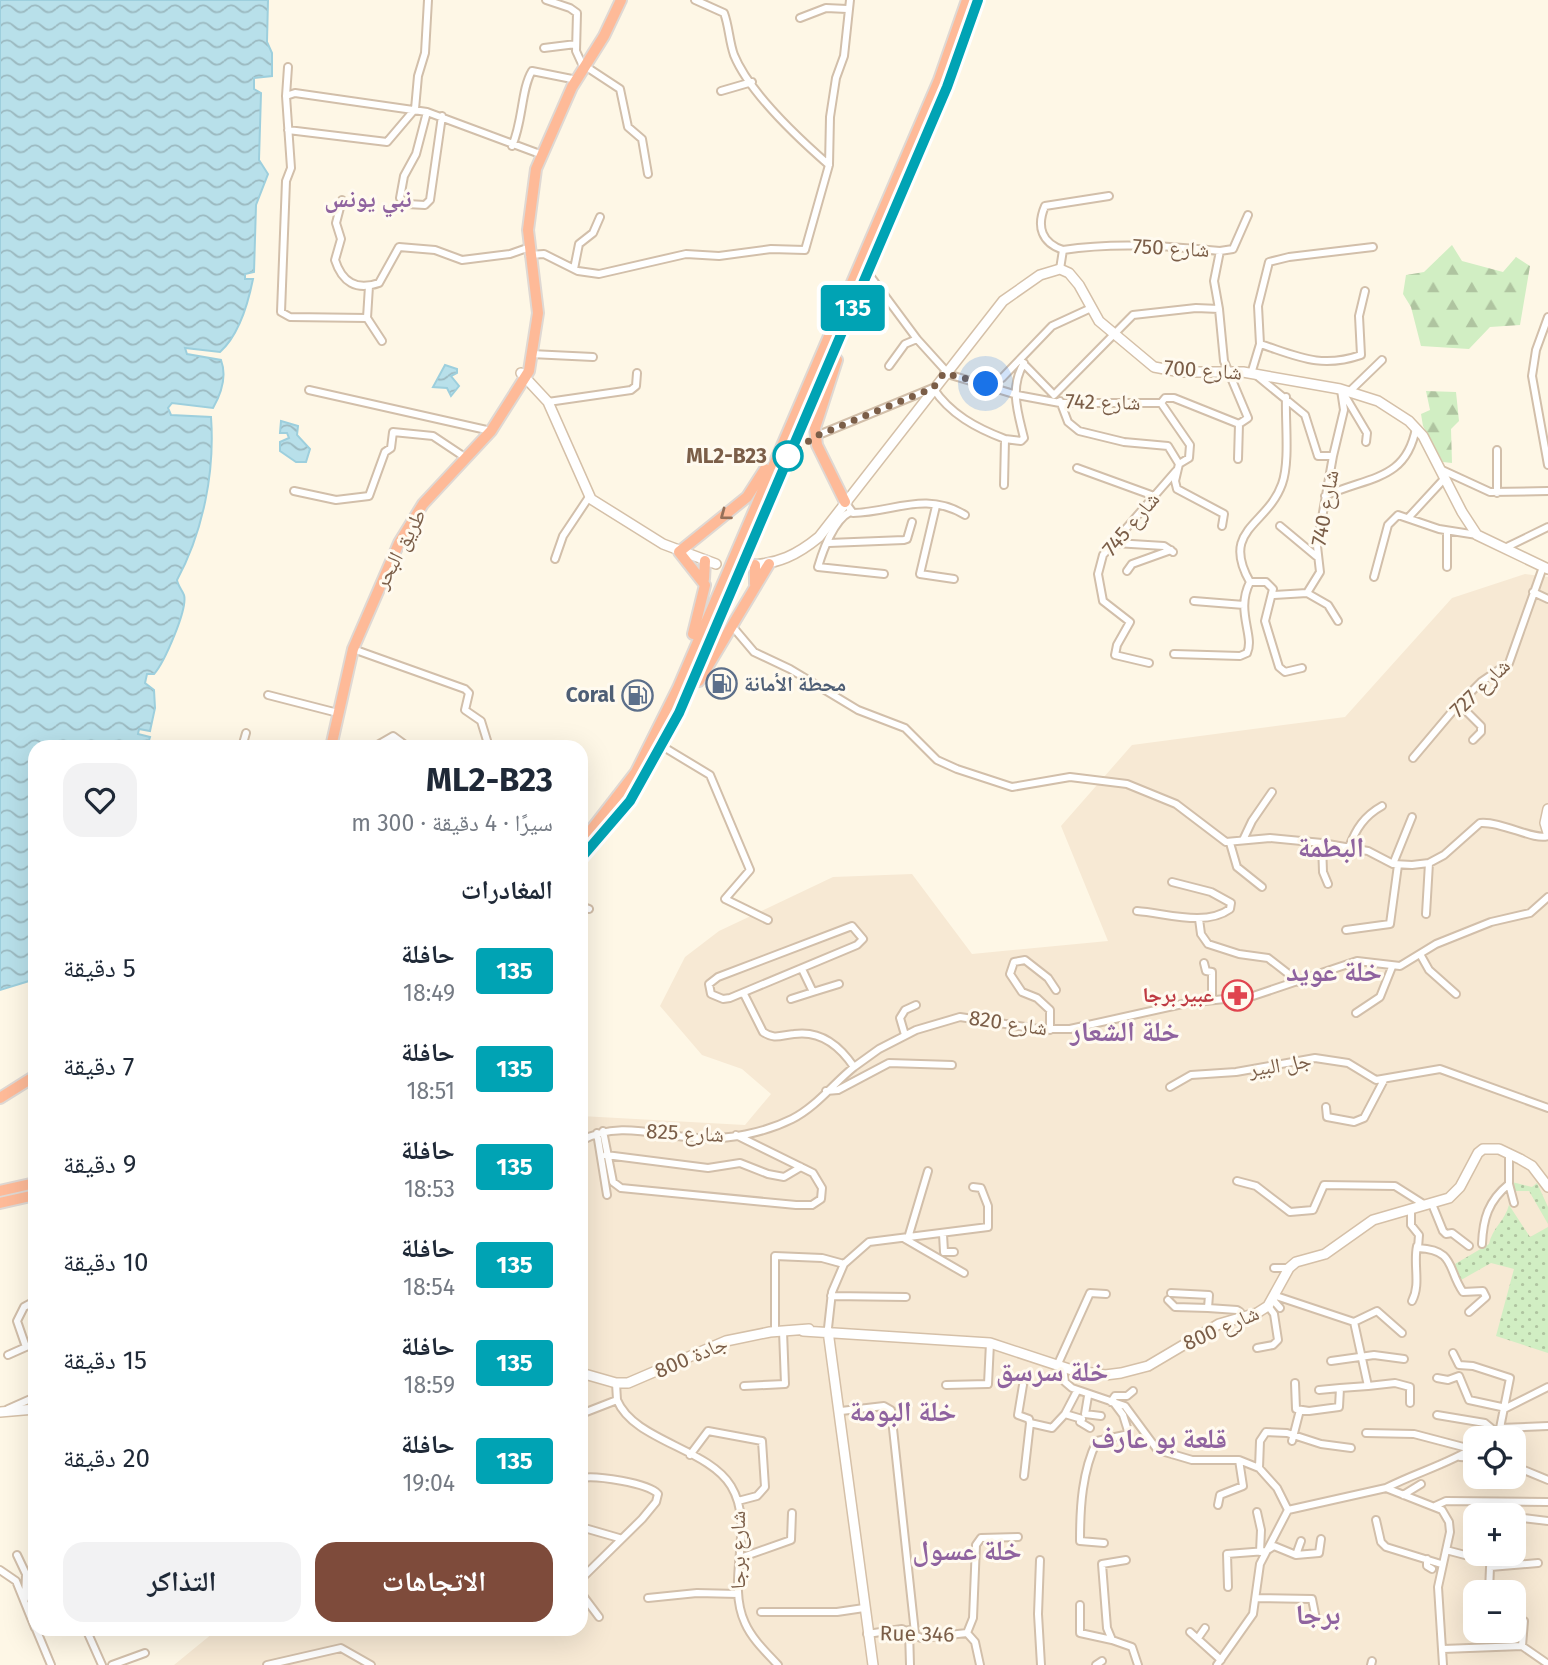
<!DOCTYPE html>
<html lang="ar">
<head>
<meta charset="utf-8">
<style>
  :root { --surface:#fff; --page:#f2f2f3; --text:#1f2937; --muted:#747a83; --accent:#7e4b3b }
  body { margin:0; font-family:"Fira Sans","Noto Naskh Arabic",sans-serif; background:var(--page); color:var(--text); direction:rtl; height:100vh; display:flex; flex-direction:column; font-size:26px; white-space:nowrap }
  * { box-sizing:border-box; margin:0 }
  p { font-size:23px; color:var(--muted) }
  .icon { flex:none; width:38px; height:38px; fill:none; stroke:currentColor; stroke-width:2; stroke-linecap:round; stroke-linejoin:round }
  .map { position:relative; flex:1; overflow:hidden; direction:ltr }
  .sheet { position:absolute; left:28px; top:740px; width:560px; height:896px; display:flex; flex-direction:column; background:var(--surface); border-radius:21px; box-shadow:0 7px 28px #0002; direction:rtl }
  .sheet>* { flex:none }
  .badge { padding:0 14px; border-radius:5px; font-size:24px; line-height:46px }
  .buttons { position:absolute; left:1463px; top:1426px; display:grid; gap:14px }
  .buttons a { display:grid; place-items:center; width:63px; height:63px; border-radius:14px; background:var(--surface); box-shadow:0 7px 28px #0002; font-size:35px }
  .you { position:absolute; width:35px; height:35px; margin:-18px; border:5px solid #fff; border-radius:50%; background:#1a73e8; box-shadow:0 0 0 10px #1a73e833 }
  .map>.badge { position:absolute; translate:-50% -50%; box-shadow:0 0 0 4px #fff }
  h2 { padding:0 35px; font-size:26px; line-height:63px }
  .round { display:grid; place-items:center; flex:none; width:74px; height:74px; border-radius:21px; background:var(--page) }
  .summary { display:flex; align-items:center; justify-content:space-between; height:119px; padding:0 35px }
  h1 { font-size:33px; font-weight:700; line-height:52px }
  .button { display:flex; gap:14px; margin-top:auto; padding:14px 35px }
  .button a { flex:1; height:80px; border-radius:21px; background:var(--accent); color:#fff; font-size:28px; font-weight:700; line-height:80px; text-align:center }
  .button a+a { background:var(--page); color:var(--text) }
  ul { padding:0; list-style:none }
  li { display:flex; align-items:center; gap:21px; height:98px; padding:0 35px }
  li div { flex:1 }
  li b { display:block; font-size:26px }
  li em { font-style:normal }
  li .badge { min-width:77px; font-weight:700; text-align:center }
  .map>svg:first-child { display:block }
  .residential { fill:#f7e9d4; fill-rule:evenodd }
  .green { fill:url(#green-dots) }
  .forest { fill:url(#forest-firs) }
  .water { fill:url(#water-waves); stroke:#9dcfdd; stroke-width:2 }
  .lines { fill:none; stroke-linecap:round; stroke-linejoin:round }
  .street-casing { stroke:#d2bfaa; stroke-width:10 }
  .secondary-casing { stroke:#d5c0a8; stroke-width:12 }
  .highway-casing { stroke:#dfd8d3; stroke-width:14 }
  .street { stroke:#fff; stroke-width:6 }
  .secondary { stroke:#fff; stroke-width:9 }
  .highway { stroke:#feba98; stroke-width:10 }
  .oneway { stroke:#957058 }
  .line-casing { stroke:#fff; stroke-width:16 }
  .line { stroke:#00a3b4; stroke-width:10 }
  .walk { stroke:#7b5e48; stroke-width:7; stroke-dasharray:0 12.6 }
  .stop-dot { fill:#fff; stroke:#00a3b4; stroke-width:3.5 }
  .labels { text-anchor:middle; dominant-baseline:central; stroke-width:6; stroke-linejoin:round; paint-order:stroke }
  .street-label { font-size:21px; fill:#7b5e48; stroke:#fffaef }
  .stop-label { font-size:21px; font-weight:bold; fill:#7b5e48; stroke:#fffaef; text-anchor:end }
  .service-label { font-size:21px; font-weight:bold; fill:#4e5e75; stroke:#fffaef; text-anchor:start }
  .health-label { font-size:21px; font-weight:bold; fill:#be3a42; stroke:#fffaef; text-anchor:end }
  .quarter-label { font-size:24px; font-weight:bold; fill:#8f639f; stroke:#fffaef }
  .district-label { font-size:28px; font-weight:bold; fill:#8f639f; stroke:#fffaef }
</style>
</head>
<body>
<div class="map">
<svg width="1548" height="1665" viewBox="0 0 1548 1665">
  <defs>
    <pattern id="green-dots" width="8" height="8" patternUnits="userSpaceOnUse" patternTransform="scale(1.75)"><rect width="8" height="8" fill="#d1eec3"/><path d="M2 2h.1M6 6h.1" fill="none" stroke="#afc4a0" stroke-width="1.8" stroke-linecap="round"/></pattern>
    <pattern id="forest-firs" width="22" height="20" patternUnits="userSpaceOnUse" patternTransform="scale(1.75)"><rect width="22" height="20" fill="#d1eec3"/><path d="M5 1l3.5 6h-7zM16 11l3.5 6h-7z" fill="#afc4a0"/></pattern>
    <pattern id="water-waves" width="16" height="10" patternUnits="userSpaceOnUse" patternTransform="scale(1.75)"><rect width="16" height="10" fill="#b8e0ea"/><path d="M0 5q4-4 8 0t8 0" fill="none" stroke="#9bb9c0"/></pattern>
  </defs>
  <rect width="100%" height="100%" fill="#fef7e6"/>
  <path class="residential" d="M1525,574L1548,577V1665H174L218,1629H581V1116L745,1125L771,1094L742,1069L702,1055L660,1006L685,957L719,931L833,877L912,874L972,954L1108,941L1061,826L1132,745L1345,717L1452,598ZM1475,1438H1514V1477H1475ZM1475,1516H1514V1554H1475ZM1475,1592H1514V1631H1475Z"/>
  <path class="green" d="M1512,1182L1532,1187L1537,1183L1548,1207V1224L1529,1191H1514Z
    M1509,1205L1530,1237L1548,1227V1353L1496,1336L1514,1269L1491,1263L1461,1280L1455,1264L1489,1244C1492,1228 1505,1221 1509,1205Z"/>
  <path class="forest" d="M1452,245L1462,261L1503,272L1516,257L1530,266L1520,325L1490,327L1469,349L1421,346L1411,307L1403,294L1406,275L1424,272Z
    M1426,391L1456,392L1459,421L1451,429L1452,463L1443,462L1423,426L1421,414L1430,410Z"/>
  <path class="water" d="M0,0H268L267,42L272,53V76L254,78V89L261,93L259,160L268,174L256,205L254,272L245,274V279H253C248,304 239,335 220,352L185,348L187,354L221,360C227,376 221,394 213,408L172,403L168,408L171,415L211,417C215,472 203,532 177,580C178,586 182,590 184,595C188,609 164,663 154,674H147L145,683L154,690L155,708L150,731L139,729L138,734L150,737L147,747H35V976L29,981L0,990Z
    M445,365L457,369V373L451,376L459,386L451,396L447,388L433,387Z
    M281,421L298,426L297,435L310,449L306,462H296L280,451V442L289,438L287,433H280Z"/>
  <g class="lines">
    <defs>
      <path id="street" d="M546,0L570,8L577,13L576,51L582,64L620,89L628,127L642,139L648,174
        M695,0L724,13C729,26 729,41 734,55C750,94 798,138 829,165
        M800,18L826,8L847,9
        M544,48L576,44
        M721,91L752,82
        M286,96L288,67
        M427,112L416,154L404,176L400,198L407,204L425,205L430,200L442,116
        M288,130L387,142L415,109L418,76L425,53L428,0
        M512,146C523,122 521,89 532,71L572,79
        M342,200L336,223L341,239L335,260C342,282 356,291 379,283L399,247L435,250L462,260L510,254L530,247
        M1063,250C1042,243 1036,227 1045,206L1109,196
        M1220,251L1233,249L1248,215
        M529,255L544,254L578,271L599,274L686,254L719,256L771,249L805,250L829,165L830,117L836,78L844,56L850,0
        M574,269L579,244L593,233L600,217
        M1060,269L1063,250C1115,242 1168,246 1220,251L1214,281L1219,309
        M868,273L917,339L946,371
        M1548,317L1536,350L1532,376L1548,465
        M367,318L369,286
        M382,341L367,318L290,317L281,312L286,181L291,168L286,96L295,93L427,112L540,154
        M1260,344C1297,356 1320,369 1361,355L1359,316L1365,291
        M531,354L593,357
        M889,366L905,344L917,339
        M944,373L1017,395L1060,403H1161L1165,398H1174L1239,424L1248,418L1224,361L1219,309L1196,308L1133,315L1054,395L1020,360
        M1251,374L1260,344L1258,306L1269,262L1289,257L1373,247
        M1256,375L1305,415L1318,456H1333L1317,546L1320,572L1307,593L1328,605L1338,621
        M988,383L1002,378L1052,326L1089,309
        M309,390L491,431
        M1350,391L1382,360
        M1345,396L1367,433L1366,442
        M1060,401L1068,422L1079,431L1124,442L1168,446L1179,464L1175,481L1177,489L1224,514L1222,526
        M548,402L631,390L636,386L637,373
        M1161,403L1190,445L1189,458L1179,464
        M816,436L933,388C950,414 976,428 1005,439L1004,485
        M1005,439L1021,441L1024,438C1018,413 1009,388 1024,363
        M1333,456L1344,410L1341,390
        M1238,459L1239,424
        M1077,468L1154,496
        M1440,469L1490,492L1548,491
        M294,491L336,500L369,496L385,452L391,448L393,432L433,436L466,458
        M1497,493V450
        M1325,496C1369,476 1406,481 1416,428
        M845,502L853,513C894,512 925,491 965,515
        M936,506L920,574L954,579
        M850,512C834,520 823,550 818,567L884,574
        M1409,517L1444,479
        M1280,526L1316,556
        M1447,531V567
        M829,543L904,540L907,539L912,522
        M1115,543L1164,546L1173,552
        M1507,547L1548,527
        M555,559L563,536L589,497
        M1127,571L1132,564L1171,550
        M1374,577L1388,525L1398,515L1439,529L1477,535
        M1250,582C1220,529 1267,526 1282,484C1290,462 1285,421 1286,397
        M1250,582H1266L1273,589L1265,621L1279,667L1285,672L1302,668
        M1533,592L1548,599
        M1274,595L1307,593
        M1194,601L1244,605
        M732,626L754,652L790,669L858,710L905,728L937,760L957,769L1012,787L1070,777L1127,784L1176,804L1226,842L1270,838L1322,843L1368,851L1393,864L1412,865L1429,863L1444,855L1480,823C1502,821 1534,841 1548,836
        M353,649L465,689L469,693L465,710L481,721L489,747
        M1174,654L1240,656L1247,653C1255,636 1235,611 1250,582
        M1149,663L1115,655L1117,645L1130,622L1103,601L1098,574L1103,555L1176,471
        M268,695L338,713
        M1462,707L1481,726V732L1473,740
        M185,746L186,747
        M662,746L710,775L750,870L725,899L768,920
        M242,747L246,733
        M374,747L393,736L408,747
        M1413,758L1456,707H1462L1461,702L1481,682L1509,663L1543,567
        M1243,840L1252,821L1272,792
        M1230,843L1237,867L1262,887
        M1322,843L1323,872L1328,884
        M1349,847C1356,829 1364,816 1382,806
        M1393,864L1412,817
        M581,906L589,909
        M1137,911C1166,913 1205,927 1230,909L1231,903L1211,892L1172,882
        M1426,914L1429,863
        M1199,919L1201,934L1208,944L1239,954L1268,958L1299,982
        M852,926L863,939L857,945L730,998L723,999L711,994L709,984L718,977Z
        M1346,930L1390,924L1398,865
        M1420,954L1429,970L1456,994
        M1204,963L1206,971L1212,972V1000
        M802,969L813,992L839,984
        M744,994L763,1032C774,1040 782,1035 794,1034C821,1030 840,1046 854,1067L879,1049L916,1030L960,1017L1038,1029H1070L1187,1003L1253,996L1357,961L1400,966L1436,944L1491,922L1530,913L1548,897
        M791,999L813,992
        M1356,1013L1380,997L1392,967
        M1083,1027L1086,1034L1094,1032
        M1050,1030V1010L1037,998L1022,992L1010,974L1014,962L1025,960L1048,978L1056,990
        M905,1035L900,1018L905,1010L916,1005
        M1170,1087L1191,1075L1236,1072L1315,1058L1348,1063L1376,1080L1440,1069L1548,1108
        M826,1091L838,1090L889,1063L952,1065
        M1326,1107L1327,1117L1354,1122L1364,1118L1384,1080
        M603,1131L613,1182L621,1188L796,1205H812L821,1199L822,1188L813,1173L736,1135
        M597,1133L607,1195
        M581,1141C617,1120 658,1136 697,1138C728,1140 764,1133 792,1119C816,1107 834,1083 854,1067
        M606,1155L708,1168L740,1163L768,1174L784,1177L801,1167
        M1237,1181L1256,1186L1290,1212L1313,1210L1324,1185L1395,1186L1425,1205
        M1509,1184L1514,1203
        M1432,1204L1443,1231L1446,1234L1452,1233L1469,1246
        M1411,1209V1225L1419,1235L1418,1248C1456,1250 1447,1269 1463,1292L1483,1291L1486,1297L1469,1312
        M943,1234L944,1252H954
        M908,1238L928,1171
        M905,1239L964,1273
        M1482,1244C1483,1219 1488,1201 1509,1184V1153
        M1274,1268H1289
        M1171,1293L1209,1295L1208,1308L1237,1310L1240,1312L1238,1319
        M831,1296L906,1297
        M1276,1296L1354,1322L1368,1386L1340,1388L1339,1407L1309,1411L1296,1409L1295,1383
        M1168,1300L1175,1307L1208,1308
        M1273,1300L1280,1308
        M1412,1301C1421,1284 1413,1265 1417,1246
        M1354,1322L1377,1311L1402,1333
        M828,1328L832,1292L844,1264L869,1242L988,1227V1206L981,1188L973,1187
        M775,1331V1256L822,1258L844,1264
        M26,1347L17,1321L24,1307L35,1301
        M1257,1348L1273,1345L1278,1340L1274,1314L1268,1306
        M1453,1353L1459,1365L1473,1366L1510,1378L1500,1428L1487,1438
        M8,1355L35,1343
        M1331,1361L1374,1355L1404,1359
        M1057,1366L1090,1293L1106,1294
        M1063,1368L1065,1382L1072,1388L1125,1406L1156,1448L1165,1452L1192,1460H1239L1259,1468L1277,1488L1288,1510L1386,1488L1442,1510L1449,1522L1450,1532L1438,1587L1443,1665
        M1437,1378L1448,1380L1459,1376L1469,1400L1506,1408L1548,1387
        M946,1385L988,1384L990,1343
        M1023,1385L1018,1415L1029,1419L1030,1423L1024,1476
        M744,1386L785,1384L783,1331
        M1368,1386L1395,1383L1410,1387V1403
        M1319,1390L1340,1388
        M1077,1391L1065,1414L1082,1419
        M1088,1396L1085,1414L1101,1416
        M617,1400C634,1441 708,1448 731,1486C756,1527 725,1580 745,1623C752,1639 766,1652 778,1665
        M1111,1402L1115,1396H1127L1133,1391
        M8,1409L35,1397
        M841,1411L884,1406L891,1410L915,1633
        M581,1414L617,1400L616,1383
        M1437,1415L1485,1423L1496,1432
        M1082,1419L1080,1422L1090,1428
        M1030,1423L1052,1428L1065,1414
        M1500,1428L1548,1426
        M1366,1433L1414,1434L1471,1449
        M1292,1441L1300,1410
        M690,1455L708,1431L762,1441L765,1487L757,1496L738,1501
        M1460,1457L1475,1458
        M1514,1466L1548,1480
        M1259,1468L1260,1441L1266,1432L1287,1433L1321,1444L1351,1448
        M581,1478C596,1475 648,1483 658,1494L656,1502L642,1519L581,1579
        M1386,1488C1415,1473 1448,1464 1475,1447
        M1403,1495L1421,1484
        M1218,1505L1220,1495L1243,1486L1239,1460
        M1435,1506L1446,1501L1548,1502
        M1257,1512L1261,1530L1260,1552
        M1523,1518L1548,1521
        M1376,1520L1381,1542L1386,1547L1441,1564
        M581,1527L619,1538
        M1104,1543L1080,1541C1080,1507 1082,1471 1097,1441L1129,1434L1123,1415L1114,1403
        M1446,1550L1465,1555
        M17,1555L26,1574L25,1599
        M1296,1555L1319,1553L1321,1539
        M740,1558L791,1540L792,1513
        M1427,1559V1566L1432,1569
        M1040,1560L1038,1614L1041,1665
        M1126,1560L1102,1564L1107,1628L1112,1640L1132,1647L1138,1665
        M0,1570L16,1581L35,1628
        M1228,1587L1227,1554L1266,1551L1274,1546L1296,1555L1301,1541
        M1489,1592L1490,1567L1538,1563
        M581,1593L599,1617
        M648,1598L697,1593L738,1594
        M1256,1598L1312,1599L1316,1619
        M1080,1605V1633L1112,1640
        M761,1612H837L864,1608
        M1514,1618L1524,1621L1522,1646
        M36,1629L51,1665
        M86,1629L102,1665
        M909,1630L910,1665
        M1190,1632L1221,1660
        M867,1634L902,1629L921,1638L967,1633
        M1198,1638L1205,1628
        M1443,1649L1522,1646L1548,1664
        M112,1665L145,1653
        M267,1665L341,1648L371,1665
        M980,1665L975,1642L967,1633L973,1618L976,1545L981,1538L1018,1537
        M1096,1665L1102,1661
        M1217,1665L1253,1614L1260,1564L1288,1510
        M1371,1665L1372,1661"/>
      <path id="secondary" d="M521,373L548,402L591,499L663,544L716,564
        M750,565C778,564 797,555 819,537L1003,301L1040,275L1060,269L1069,273L1079,285L1099,321L1154,367L1181,372H1243L1340,389L1378,401L1409,421L1423,436L1462,512L1477,535L1548,569
        M1548,809L1545,823L1548,833
        M803,1331L990,1343L1072,1370L1105,1375L1121,1373L1148,1366L1219,1324L1257,1313L1268,1306L1289,1268L1296,1262L1325,1254L1373,1220L1449,1198L1460,1187L1478,1153L1483,1149H1499L1520,1159L1532,1166L1548,1187
        M828,1331L873,1665
        M581,1373L616,1383H628L726,1341L770,1332L809,1329
        M0,1412L35,1409"/>
      <path id="highway" d="M837,360L815,428L817,445L845,502
        M755,565V584
        M704,579L705,561
        M693,634L705,585L679,552L747,497L765,469
        M699,681L769,564
        M331,747L353,649L399,543L423,504L491,431L529,371L538,313L528,230L536,169L572,87L604,36L621,0
        M581,843L636,772L678,688L939,80L967,0
        M581,858L630,801L679,713L947,87L978,0
        M0,1098L35,1076
        M0,1191L35,1183
        M0,1203L35,1195"/>
    </defs>
    <use href="#street" class="street-casing"/>
    <use href="#secondary" class="secondary-casing"/>
    <use href="#highway" class="highway-casing"/>
    <use href="#street" class="street"/>
    <use href="#secondary" class="secondary"/>
    <use href="#highway" class="highway"/>
  </g>
  <defs><path id="oneway-chevron" d="M-2-3.5L2.5 0L-2 3.5" fill="none" stroke-width="1.6" stroke-linecap="round" stroke-linejoin="round" transform="scale(1.75)"/></defs>
  <use class="oneway" href="#oneway-chevron" transform="translate(725 515) rotate(143)"/>
  <g class="lines">
    <defs>
      <path id="line" d="M581,858L630,801L679,713L947,87L978,0"/>
    </defs>
    <use href="#line" class="line-casing"/>
    <use href="#line" class="line"/>
    <path class="walk" d="M788,456L816,436L933,388L944,373L986,384"/>
  </g>
  <defs>
    <symbol id="fuel-ring" viewBox="-11 -11 22 22"><circle r="9.5" fill="#fffaef" stroke="#5c6f8a" stroke-width="1.5"/><path d="M-5.5-6h7V0h2V4h1.3V-2.5L3-4.5l.8-.8L6-3V5H2.5V1h-1V6h-7ZM-4.2-4.7v3.2H.2V-4.7Z" fill="#5c6f8a"/></symbol>
    <symbol id="pharmacy-ring" viewBox="-11 -11 22 22"><circle r="9.5" fill="#fffaef" stroke="#e0444e" stroke-width="1.5"/><path d="M-2-6h4v4h4v4h-4v4h-4v-4h-4v-4h4Z" fill="#e0444e"/></symbol>
  </defs>
  <g fill-rule="evenodd">
    <use href="#fuel-ring" x="704" y="666" width="35" height="35"/>
    <use href="#fuel-ring" x="620" y="678" width="35" height="35"/>
    <use href="#pharmacy-ring" x="1220" y="978" width="35" height="35"/>
  </g>
  <circle class="stop-dot" cx="788" cy="456" r="14"/>
  <g class="labels">
    <g class="street-label">
      <text transform="translate(1171 248) rotate(3)">شارع 750</text>
      <text transform="translate(1203 370) rotate(4)">شارع 700</text>
      <text transform="translate(1103 402) rotate(1)">شارع 742</text>
      <text transform="translate(1325 508) rotate(-80)">شارع 740</text>
      <text transform="translate(1131 524) rotate(-50)">شارع 745</text>
      <text transform="translate(400 549) rotate(-62)">طريق البحر</text>
      <text transform="translate(1480 688) rotate(-44)">شارع 727</text>
      <text transform="translate(1008 1023) rotate(8)">شارع 820</text>
      <text transform="translate(1280 1065) rotate(-9)">جل البير</text>
      <text transform="translate(685 1133) rotate(3)">شارع 825</text>
      <text transform="translate(1221 1328) rotate(-24)">شارع 800</text>
      <text transform="translate(691 1357) rotate(-23)">جادة 800</text>
      <text transform="translate(738 1550) rotate(-90)">شارع برجا</text>
      <text transform="translate(917 1634) rotate(1)">Rue 346</text>
    </g>
    <g class="stop-label">
      <text x="767" y="456">ML2-B23</text>
    </g>
    <g class="service-label">
      <text x="744" y="684">محطة الأمانة</text>
      <text x="615" y="695" text-anchor="end">Coral</text>
    </g>
    <g class="health-label">
      <text x="1214" y="995">عبير برجا</text>
    </g>
    <g class="quarter-label">
      <text x="368" y="199">نبي يونس</text>
    </g>
    <g class="district-label">
      <text x="1331" y="847">البطمة</text>
      <text x="1334" y="971">خلة عويد</text>
      <text x="1125" y="1031">خلة الشعار</text>
      <text x="1052" y="1371">خلة سرسق</text>
      <text x="903" y="1411">خلة البومة</text>
      <text x="1159" y="1438">قلعة بو عارف</text>
      <text x="967" y="1550">خلة عسول</text>
      <text x="1318" y="1614">برجا</text>
    </g>
  </g>
</svg>
<div class="buttons">
<a><svg class="icon" aria-label="locate" viewBox="0 0 24 24"><circle cx="12" cy="12" r="6"/><path d="M12 2v4M12 18v4M2 12h4M18 12h4"/></svg></a>
<a>+</a>
<a>−</a>
</div>
<div class="you" style="left:986px;top:384px"></div>
<b class="badge" style="left:853px;top:308px;background:#00a3b4;color:#fff">135</b>
<section class="sheet">
<div class="summary"><div><h1>ML2-B23</h1><p>سيرًا · 4 دقيقة · 300 m</p></div><a class="round"><svg class="icon" aria-label="heart" viewBox="0 0 24 24"><path d="M12 20l-8-8c-3-5 5-10 8-4 3-6 11-1 8 4z"/></svg></a></div>
<h2>المغادرات</h2>
<ul>
<li><span class="badge" style="background:#00a3b4;color:#fff">135</span><div><b>حافلة</b><p>18:49</p></div><em>5 دقيقة</em></li>
<li><span class="badge" style="background:#00a3b4;color:#fff">135</span><div><b>حافلة</b><p>18:51</p></div><em>7 دقيقة</em></li>
<li><span class="badge" style="background:#00a3b4;color:#fff">135</span><div><b>حافلة</b><p>18:53</p></div><em>9 دقيقة</em></li>
<li><span class="badge" style="background:#00a3b4;color:#fff">135</span><div><b>حافلة</b><p>18:54</p></div><em>10 دقيقة</em></li>
<li><span class="badge" style="background:#00a3b4;color:#fff">135</span><div><b>حافلة</b><p>18:59</p></div><em>15 دقيقة</em></li>
<li><span class="badge" style="background:#00a3b4;color:#fff">135</span><div><b>حافلة</b><p>19:04</p></div><em>20 دقيقة</em></li>
</ul>
<div class="button"><a>الاتجاهات</a><a>التذاكر</a></div>
</section>
</div>
</body>
</html>
